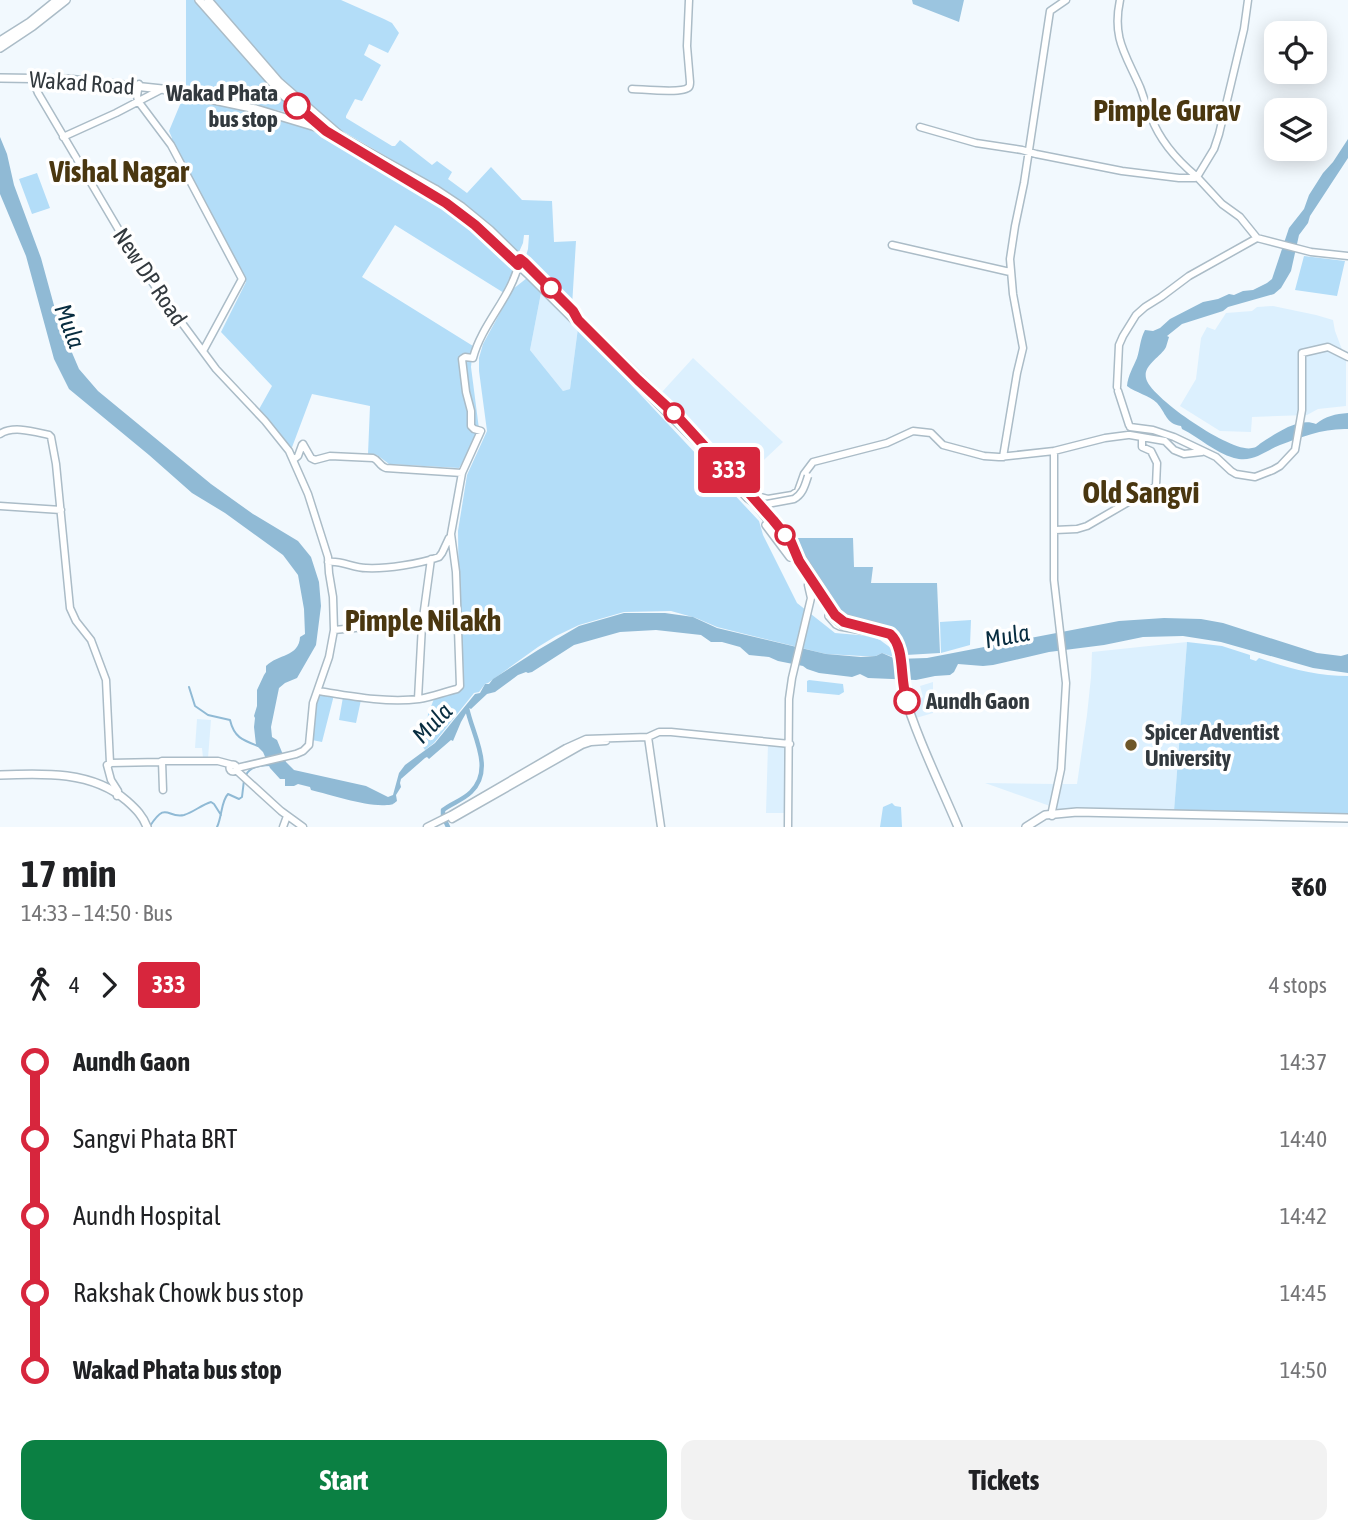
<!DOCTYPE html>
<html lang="en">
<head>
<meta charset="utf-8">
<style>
  :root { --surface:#fff; --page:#f2f2f2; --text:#202124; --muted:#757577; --accent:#0b8043 }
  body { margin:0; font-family:"Asap Condensed",sans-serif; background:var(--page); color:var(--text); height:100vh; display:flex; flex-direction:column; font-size:26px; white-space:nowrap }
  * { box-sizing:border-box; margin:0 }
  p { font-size:23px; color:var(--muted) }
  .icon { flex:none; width:38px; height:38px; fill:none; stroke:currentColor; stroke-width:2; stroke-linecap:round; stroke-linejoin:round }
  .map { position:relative; height:827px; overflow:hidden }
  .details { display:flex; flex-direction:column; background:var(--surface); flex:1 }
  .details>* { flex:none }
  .badge { padding:0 14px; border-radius:5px; font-size:24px; line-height:46px }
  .controls { position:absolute; left:1264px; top:21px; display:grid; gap:14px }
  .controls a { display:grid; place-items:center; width:63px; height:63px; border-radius:14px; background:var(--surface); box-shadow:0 4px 18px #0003; font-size:35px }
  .map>.badge { position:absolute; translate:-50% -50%; box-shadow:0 0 0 4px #fff }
  .legs { display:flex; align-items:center; gap:10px; height:77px; padding:0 21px; font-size:23px }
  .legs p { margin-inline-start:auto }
  .head { display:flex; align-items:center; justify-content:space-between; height:119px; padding:0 21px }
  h1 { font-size:38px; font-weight:700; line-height:52px }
  .cta { display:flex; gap:14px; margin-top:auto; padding:14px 21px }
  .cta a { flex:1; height:80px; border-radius:14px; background:var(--accent); color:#fff; font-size:28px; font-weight:700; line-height:80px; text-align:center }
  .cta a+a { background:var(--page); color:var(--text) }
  ul { padding:0 21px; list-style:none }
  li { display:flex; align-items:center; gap:24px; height:77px; font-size:26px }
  li i { display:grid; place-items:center; width:10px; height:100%; margin:0 9px; background:currentColor }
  li i::after { content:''; width:18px; height:18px; margin:-9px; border:5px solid; border-radius:50%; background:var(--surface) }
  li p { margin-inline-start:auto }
  li:first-child i { background:linear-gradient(#0000 50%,currentColor 0) }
  li:last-child i { background:linear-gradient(currentColor 50%,#0000 0) }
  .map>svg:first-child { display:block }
  .built { fill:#dcf0fe }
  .green { fill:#b3ddf8 }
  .forest { fill:#9bc5e0 }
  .water { fill:#90bad5 }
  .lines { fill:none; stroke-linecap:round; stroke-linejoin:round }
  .stream { stroke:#90bad5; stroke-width:2 }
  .river { stroke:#90bad5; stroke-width:4.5 }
  .secondary-casing { stroke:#abbcc7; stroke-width:9 }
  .primary-casing { stroke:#abbcc7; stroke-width:10 }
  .secondary { stroke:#fff; stroke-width:6 }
  .primary { stroke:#fff; stroke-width:7 }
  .secondary-bridge-casing { stroke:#abbcc7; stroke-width:9; stroke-linecap:butt }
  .primary-bridge-casing { stroke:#abbcc7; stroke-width:10; stroke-linecap:butt }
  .secondary-bridge { stroke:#fff; stroke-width:6 }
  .primary-bridge { stroke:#fff; stroke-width:7 }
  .line-1-casing { stroke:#fff; stroke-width:16 }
  .line-1 { stroke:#d7263d; stroke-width:10 }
  .stop-1-dot { fill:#fff; stroke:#d7263d; stroke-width:3.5 }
  .poi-dot { fill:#6f5728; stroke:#fff; stroke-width:2.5 }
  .labels { text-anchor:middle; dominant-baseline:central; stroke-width:7; stroke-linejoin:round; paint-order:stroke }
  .street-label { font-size:23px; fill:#32393e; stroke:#fff }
  .stop-label { font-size:23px; font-weight:bold; fill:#32393e; stroke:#fff; text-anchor:end }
  .poi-label { font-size:23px; font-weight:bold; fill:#32393e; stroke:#fff; text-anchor:start }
  .water-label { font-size:24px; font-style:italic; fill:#082d40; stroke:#fff }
  .district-label { font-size:30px; font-weight:bold; fill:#4a3710; stroke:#fff }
</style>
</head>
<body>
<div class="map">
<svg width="1348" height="827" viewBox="0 0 1348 827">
  <rect width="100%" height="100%" fill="#f2f9fe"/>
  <path class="built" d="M541,293L578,328L570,389L563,391L530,350Z
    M1273,306L1316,315L1333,320L1335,331L1346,360V406L1318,409L1307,415L1252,417L1251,432L1220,431L1180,406L1196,379L1201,338L1207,327L1215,330L1226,313L1252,311L1257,307Z
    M693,358L783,442L746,477L662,392Z
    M1187,642L1174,811L1053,810L1060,784H1077L1087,715L1091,677L1092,652Z
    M933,682V713L916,718L911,702L919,700L923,697L920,686Z
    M197,719L211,720L208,758H203L202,748H195Z
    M768,744L787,747L786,813H766Z
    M985,783L1056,784L1050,806Z"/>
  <path class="green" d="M186,0H195L284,99L303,116L186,90Z
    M210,0H341L384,19L392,23L399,33L388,53L369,44L364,55L381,65L362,101L355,99L346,116V118L392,146H395L400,140L432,165L437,161L452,172L448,179L467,193L491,167L522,200L552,201L554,242L576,241L572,306L525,259L528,249L529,235H524L523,243L519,252L481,218L438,186L337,128L294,92Z
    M184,95L237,107L317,128L434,198L471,225L514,265L515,268L504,293L395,225L362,277L473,346L471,367L479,429L476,440L459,468L389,464L377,455L368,454L370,406L312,394L291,450L258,411L272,386L221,332L246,282L170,140L172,138L169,131Z
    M37,173L50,208L32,214L19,179Z
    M1304,256L1345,261L1337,296L1295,290Z
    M527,278L541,293L530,350L563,391L570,389L578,328L759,521L763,535L797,603L835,633L870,636L880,640L895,651L896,658L882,653L876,656H862L826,654L717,627L696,618L671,611L624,612L579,625L556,636L538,647L488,683L485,684L479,692L474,693L434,743L425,750L414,733L427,725L428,714L434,699L460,690L458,531L467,475L487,431L479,371V358L483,344L513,289Z
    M971,620L970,645L941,653L940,622Z
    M1187,642L1222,646L1250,655V659L1256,661L1259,658C1288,668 1317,676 1348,676V816L1174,811Z
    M809,680L843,684L844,692L839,695L807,692V681Z
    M318,692L334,695L322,742L312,740Z
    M343,697L361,700L356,723L339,720Z
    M892,803L895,806L901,807L902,827H880L883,807Z"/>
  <path class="forest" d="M912,0H964L959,22L913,4Z
    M798,538H853L854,567H873L871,583H937L940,653L906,655C903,648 900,635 894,630C884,620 854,623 840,614L796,542Z"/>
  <path class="water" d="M0,137L7,154L14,185L41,258L58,320L79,369L98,391L211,484L253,514L298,541L311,557L319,582L321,606L316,645L297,678L285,683L279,688L271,727L272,737L277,740L286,762L294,770L366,786L388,797L393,795L399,773L405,765L435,743L475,694L480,693L485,684H489L493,679L538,650L579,626L624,613H665L693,617L717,628L826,654L861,657L876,656L882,653L896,659L927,658L1119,621L1164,618L1201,619L1223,623L1317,653L1341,656L1348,654V673L1313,668L1221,642L1183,636L1143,637L1104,645L1049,652L993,665L983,666L958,664L954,672L950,675L935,676L916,680L868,678L860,674L852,677L819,673L807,669L803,666L778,661L769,657L749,655L740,647L722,642H711L701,635L656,630L620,632L574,645L532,672L528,673L526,672L518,675L495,692L487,694L471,709L469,708L461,722L453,741L451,740L429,759L427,757L425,758L401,779L400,783L401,787L396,795L397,801C393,804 393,805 387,805C367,807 331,795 311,790L310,787L298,784L294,786H285V779H280L270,768L263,752L256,745L254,727L255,718L254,716L257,706V690L264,675L266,672V666C278,654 299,657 300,637L305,634L304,609L298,575L283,555L225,513L192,493L149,455L69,389L54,359L26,256L0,194Z
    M1348,139V158L1310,216L1308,223L1299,235L1291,271L1281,288L1274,294L1228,307L1223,311L1182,324L1167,336L1169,337C1168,340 1167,344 1166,347C1161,357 1143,365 1146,378C1149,397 1233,454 1252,448C1256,448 1258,445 1261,443C1276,434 1298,417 1316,424C1326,416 1335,414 1348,413V429C1324,428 1301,437 1280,445C1263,452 1253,463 1234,458C1214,452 1200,438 1182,429L1181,426C1166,424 1166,413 1157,403C1149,395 1136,393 1127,386C1128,375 1133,368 1137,358C1140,349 1140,339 1145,330L1153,331L1160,328L1170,319L1203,302L1218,299L1229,294L1234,295L1243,291L1253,290L1267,283L1272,279L1289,228L1304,209L1309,195L1323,173L1333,162Z"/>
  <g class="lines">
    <path class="stream" d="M189,687L195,706L208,715L230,720C234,737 242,740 258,746
      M246,775C250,766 262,765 271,765
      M150,826C167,800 167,819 184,815C194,812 201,805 211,802L214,804L221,815
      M217,827C222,817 221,801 228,794L239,799L242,797L244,780"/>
    <path class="river" d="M448,827L443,816V810C452,803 463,800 471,792C495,769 472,734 467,708"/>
    <defs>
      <path id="secondary" d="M1120,0C1112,38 1125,53 1140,87C1144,97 1146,107 1151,117C1160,141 1177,160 1196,176
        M32,78L38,93L120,232L156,288L216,369L265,421L289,451L308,494L328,557L329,573L333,597L334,630L329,657L313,703L309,745L303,751L296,754L237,768
        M139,84L137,96L138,101L171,145L242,279L203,351
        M632,89C641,89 683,94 689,87C690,86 690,84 690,82L687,46L689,0
        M920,127L976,143L1022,150L1036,154L1122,171L1179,178H1195
        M63,137L116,113L162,89
        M1197,177L1214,149L1219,134L1244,29L1248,0
        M1198,178L1222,204L1240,217L1257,238L1311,252L1348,256
        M892,245L1010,272
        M1117,387L1119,345L1123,336L1136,315L1145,307L1161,297L1189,276L1257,238
        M1118,391L1129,425
        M1130,427L1153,430L1174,437L1216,457L1231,471L1236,474L1255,477L1273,470L1280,466L1295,450L1302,410V353L1328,347L1348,357
        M0,434C13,425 35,432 49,435L51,437L56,464L70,608L76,621L91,640L106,680L110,763L108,766
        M1130,435L1165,441L1174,450L1184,454L1202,452
        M1003,457L1017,373L1023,348L1013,294L1010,259L1015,226L1024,183L1050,11L1066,0
        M293,460L298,456L302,445L303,444L311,458L315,460L330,456L373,458C379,460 379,466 386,468L462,473
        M753,495L768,499L792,495L798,491L804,474L813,462L887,443L913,431L931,433L943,445L984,456L999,457L1054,451L1105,438L1128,435
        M0,506L61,510
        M1055,530L1077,529L1087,526L1156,486L1157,463L1151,451L1142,447V437
        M328,562C341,560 353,568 366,568C387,569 419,564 439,557L442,553L449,538
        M334,630L376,626L422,625
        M318,691C350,696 385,703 419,699C432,697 444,692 457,689L460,686L456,572L451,534L462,473L481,431L474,429L471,426V411L466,392L462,359L465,357L473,358C482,323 512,297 519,262
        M418,699L422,625L431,559
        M648,737L661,827
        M162,761L163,790
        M160,762L162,761H218L233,765
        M110,763L160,762
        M229.5 768a3.5 3.5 0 1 1 7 0a3.5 3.5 0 1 1-7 0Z
        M107,765L111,780L118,791L117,796
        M236,770L281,811L303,827
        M1052,816V811L1061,769L1066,683L1054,580V451
        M452,819L582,745L591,742L606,741
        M283,827L287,816
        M427,827L451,815L566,748L586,739L648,737L659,732H671L790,744
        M788,827L789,699L792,678L811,598L808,585"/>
      <path id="primary" d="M199,0L284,96L326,131L336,138
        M208,0L279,82L342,137L435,189L462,207L490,230L672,409L735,474L788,537L837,613C853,627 882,621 895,638C906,652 899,675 903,691C917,738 939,782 958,827
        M0,41L30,22L57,0
        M0,48L33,26L66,0
        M0,78L67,79L162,89L256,109L319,128
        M377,162L446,203L485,234L528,274L723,468
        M752,500L773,526
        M766,525L790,557
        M787,543L797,562
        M829,616L836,624L840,626L879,633
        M0,775C43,773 93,771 127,801C136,809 143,816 147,827
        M1026,827L1045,815L1077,812L1348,818"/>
    </defs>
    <use href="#secondary" class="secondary-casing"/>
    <use href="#primary" class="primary-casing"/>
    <use href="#secondary" class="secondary"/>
    <use href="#primary" class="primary"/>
    <defs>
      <path id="secondary-bridge" d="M716,465L747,498L754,503L767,504L794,499C803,494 805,485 808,476"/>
      <path id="primary-bridge" d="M797,562L833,617L843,625L856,628"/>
    </defs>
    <use href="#secondary-bridge" class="secondary-bridge-casing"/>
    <use href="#primary-bridge" class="primary-bridge-casing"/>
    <use href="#secondary-bridge" class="secondary-bridge"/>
    <use href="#primary-bridge" class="primary-bridge"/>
  </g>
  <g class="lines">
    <defs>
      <path id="line-1" d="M297,106L326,131L446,203L475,225L518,265L520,259L525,263L573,311L578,320L638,380L677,416L708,450L733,475L773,520L791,542L799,561L835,615L844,622L890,634C906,648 899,679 907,701"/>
    </defs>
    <use href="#line-1" class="line-1-casing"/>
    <use href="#line-1" class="line-1"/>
  </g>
  <g class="stop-1-dot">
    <circle cx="297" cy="106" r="12"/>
    <circle cx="551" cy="288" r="9"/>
    <circle cx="674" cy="413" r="9"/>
    <circle cx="785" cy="535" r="9"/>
    <circle cx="907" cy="701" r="12"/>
  </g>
  <circle class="poi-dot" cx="1131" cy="745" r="7"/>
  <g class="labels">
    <g class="street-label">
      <text transform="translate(82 83) rotate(4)">Wakad Road</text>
      <text transform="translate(150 277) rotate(56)">New DP Road</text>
    </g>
    <g class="stop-label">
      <text x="278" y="93">Wakad Phata<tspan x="278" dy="26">bus stop</tspan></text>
      <text x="926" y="701" text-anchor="start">Aundh Gaon</text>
    </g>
    <g class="poi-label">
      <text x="1145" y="732">Spicer Adventist<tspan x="1145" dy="26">University</tspan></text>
    </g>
    <g class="water-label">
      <text transform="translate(70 326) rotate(69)">Mula</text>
      <text transform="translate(1007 636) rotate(-11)">Mula</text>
      <text transform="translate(432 723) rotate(-46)">Mula</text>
    </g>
    <g class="district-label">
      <text x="1167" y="110">Pimple Gurav</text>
      <text x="119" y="171">Vishal Nagar</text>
      <text x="1141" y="492">Old Sangvi</text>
      <text x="423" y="620">Pimple Nilakh</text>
    </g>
  </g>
</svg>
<div class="controls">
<a><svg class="icon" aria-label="locate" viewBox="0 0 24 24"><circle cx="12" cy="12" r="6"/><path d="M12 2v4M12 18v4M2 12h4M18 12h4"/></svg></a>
<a><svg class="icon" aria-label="layers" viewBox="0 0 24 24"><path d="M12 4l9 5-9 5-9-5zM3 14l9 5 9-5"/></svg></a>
</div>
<b class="badge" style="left:729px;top:470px;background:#d7263d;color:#fff">333</b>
</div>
<section class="details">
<div class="head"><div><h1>17 min</h1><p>14:33 – 14:50 · Bus</p></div><b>₹60</b></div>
<div class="legs"><svg class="icon" aria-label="walk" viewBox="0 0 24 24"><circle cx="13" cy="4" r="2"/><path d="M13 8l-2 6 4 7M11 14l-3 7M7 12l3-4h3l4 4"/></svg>4<svg class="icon" aria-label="forward" viewBox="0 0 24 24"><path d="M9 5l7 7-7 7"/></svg><b class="badge" style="background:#d7263d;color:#fff">333</b><p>4 stops</p></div>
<ul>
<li><i style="color:#d7263d"></i><b>Aundh Gaon</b><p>14:37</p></li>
<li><i style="color:#d7263d"></i><span>Sangvi Phata BRT</span><p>14:40</p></li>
<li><i style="color:#d7263d"></i><span>Aundh Hospital</span><p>14:42</p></li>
<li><i style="color:#d7263d"></i><span>Rakshak Chowk bus stop</span><p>14:45</p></li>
<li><i style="color:#d7263d"></i><b>Wakad Phata bus stop</b><p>14:50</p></li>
</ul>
<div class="cta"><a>Start</a><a>Tickets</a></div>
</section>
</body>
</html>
